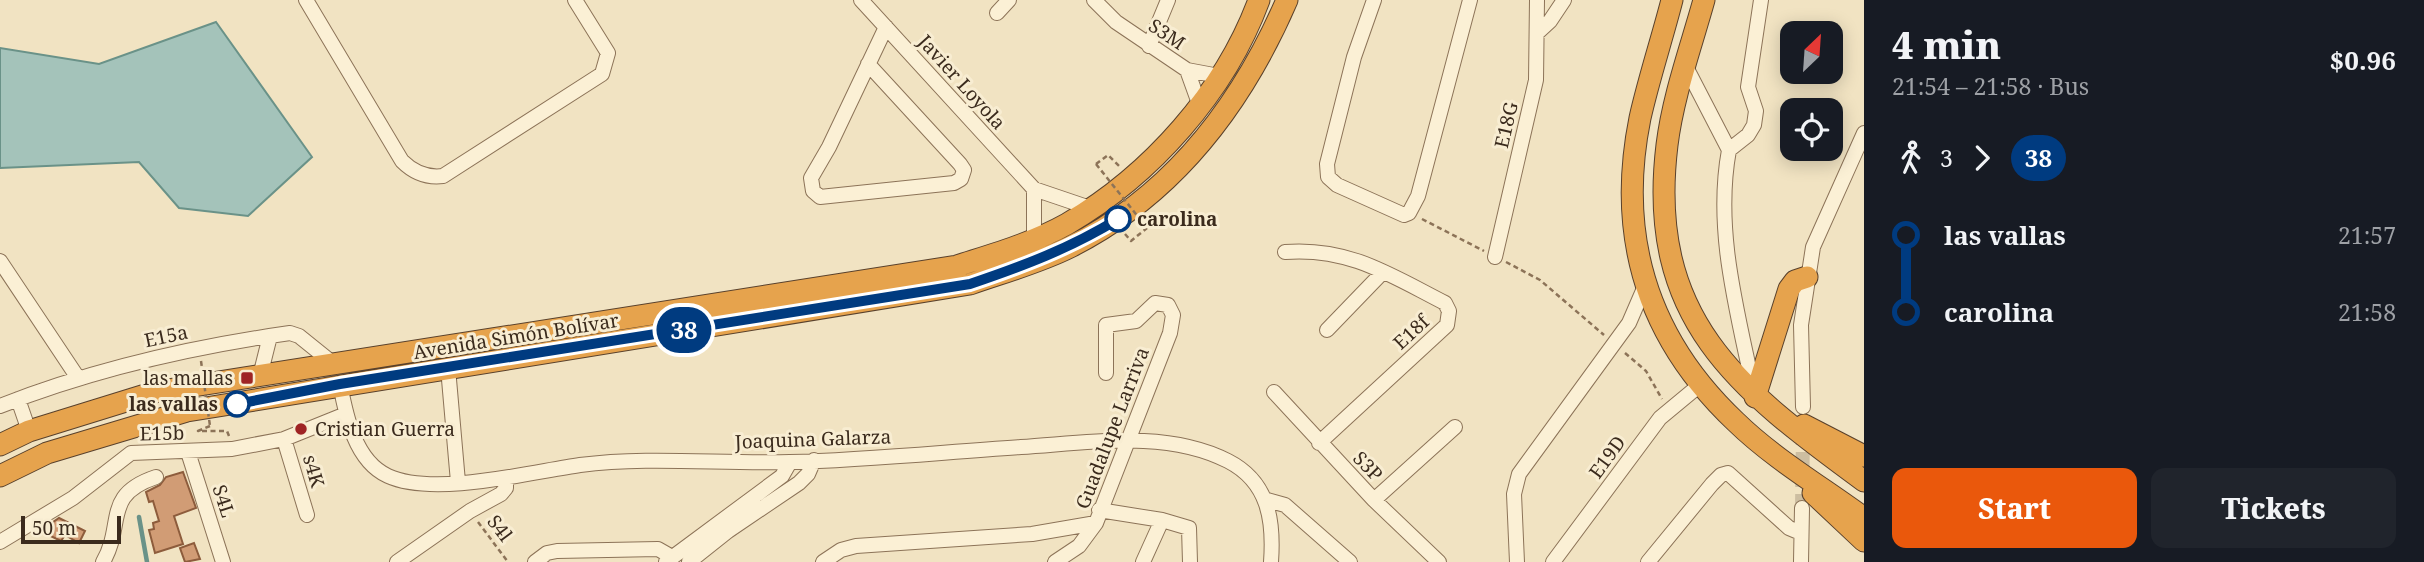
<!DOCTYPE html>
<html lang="en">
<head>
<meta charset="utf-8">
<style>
  :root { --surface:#171b24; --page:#20242c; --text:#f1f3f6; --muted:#9ea1a6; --accent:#ea580c }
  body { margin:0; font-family:"Noto Serif",serif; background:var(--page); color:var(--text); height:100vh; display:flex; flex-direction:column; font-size:26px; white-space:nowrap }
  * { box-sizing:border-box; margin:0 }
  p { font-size:23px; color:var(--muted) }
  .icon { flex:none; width:38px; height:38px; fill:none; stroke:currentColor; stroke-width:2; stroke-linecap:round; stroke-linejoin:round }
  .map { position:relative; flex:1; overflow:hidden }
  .drawer { display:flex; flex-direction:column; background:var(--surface); width:560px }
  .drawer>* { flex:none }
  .badge { padding:0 14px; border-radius:23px; font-size:24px; line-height:46px }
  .needle { width:46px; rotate:25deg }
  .controls { position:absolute; left:1780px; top:21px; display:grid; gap:14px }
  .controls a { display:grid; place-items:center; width:63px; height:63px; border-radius:14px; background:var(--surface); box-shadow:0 4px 18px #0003; font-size:35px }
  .scale { position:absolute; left:21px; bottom:18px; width:100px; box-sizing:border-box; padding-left:7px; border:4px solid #3b2b1d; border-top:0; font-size:19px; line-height:24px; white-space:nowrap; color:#3b2b1d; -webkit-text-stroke:5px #f8edd2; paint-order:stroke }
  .map>.badge { position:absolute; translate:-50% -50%; box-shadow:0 0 0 4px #fff }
  .legs { display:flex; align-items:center; gap:10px; height:77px; padding:0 28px; font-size:23px }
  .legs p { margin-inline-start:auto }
  .head { display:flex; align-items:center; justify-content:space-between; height:119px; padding:0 28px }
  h1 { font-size:38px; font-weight:800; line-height:52px }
  .button { display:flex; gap:14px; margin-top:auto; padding:14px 28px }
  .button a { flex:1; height:80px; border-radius:14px; background:var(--accent); color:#fff; font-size:28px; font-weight:800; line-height:80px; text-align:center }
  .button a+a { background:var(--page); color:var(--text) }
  ul { padding:0 28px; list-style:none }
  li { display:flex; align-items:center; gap:24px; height:77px; font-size:26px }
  li i { display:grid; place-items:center; width:10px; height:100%; margin:0 9px; background:currentColor }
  li i::after { content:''; width:18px; height:18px; margin:-9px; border:5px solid; border-radius:50%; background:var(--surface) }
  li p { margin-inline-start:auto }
  li:first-child i { background:linear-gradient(#0000 50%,currentColor 0) }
  li:last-child i { background:linear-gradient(currentColor 50%,#0000 0) }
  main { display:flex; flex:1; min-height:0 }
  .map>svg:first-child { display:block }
  .water { fill:#a4c3ba; stroke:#6a9288; stroke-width:2 }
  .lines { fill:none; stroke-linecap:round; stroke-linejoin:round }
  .stream { stroke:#6a9288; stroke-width:4.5 }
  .building { fill:#d19c75; stroke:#8d5c3c; stroke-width:2 }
  .minor-tunnel { stroke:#cdbea1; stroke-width:14; stroke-dasharray:14 7; stroke-linecap:butt }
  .minor-casing { stroke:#8c7358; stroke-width:16 }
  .highway-casing { stroke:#59412c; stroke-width:23 }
  .path { stroke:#8c7358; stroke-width:2.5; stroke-dasharray:5 3.5; stroke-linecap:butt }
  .minor { stroke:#fbf0d5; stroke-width:14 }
  .highway { stroke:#e6a34d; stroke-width:21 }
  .path-bridge { stroke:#8c7358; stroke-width:2.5; stroke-dasharray:5 3.5; stroke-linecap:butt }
  .line-1-casing { stroke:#fff; stroke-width:16 }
  .line-1 { stroke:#003b80; stroke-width:10 }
  .stop-1-dot { fill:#fff; stroke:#003b80; stroke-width:3.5 }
  .poi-dot { fill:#9f2424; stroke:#f8edd2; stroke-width:2.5 }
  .labels { text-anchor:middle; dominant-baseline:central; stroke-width:6; stroke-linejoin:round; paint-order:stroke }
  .street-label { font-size:19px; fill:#3b2b1d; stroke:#f8edd2 }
  .stop-label { font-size:19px; font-weight:bold; fill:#3b2b1d; stroke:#f8edd2; text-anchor:start }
  .poi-label { font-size:19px; fill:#3b2b1d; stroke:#f8edd2; text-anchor:end }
</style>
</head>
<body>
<main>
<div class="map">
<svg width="1864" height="562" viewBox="0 0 1864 562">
  <rect width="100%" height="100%" fill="#f1e3c2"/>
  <path class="water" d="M216,22L312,157L248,216L179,208L139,162L0,168V48L99,64Z"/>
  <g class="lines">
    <path class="stream" d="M139,517L147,562"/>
  </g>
  <path class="building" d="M183,472L196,508L174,516L183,544L155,553L149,530L154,529L153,523L159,521L153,501L149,502L146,492L160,485L166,477Z
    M59,518L85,531L79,543L65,535L61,541L40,531Z
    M194,543L200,559L185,562L180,548Z"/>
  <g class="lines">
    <path class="minor-tunnel" d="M1802,508L1803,429"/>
    <defs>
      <path id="minor" d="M306,0L402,161C414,173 427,178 443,176L602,74L608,53L575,0
        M861,0L1034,189L1090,208
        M1094,0L1116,22L1187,70L1219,76
        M1374,0L1354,57L1327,164L1328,177L1337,185L1404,215L1409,213L1418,196L1470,0
        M997,13L1009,0
        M1537,33L1550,21L1564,0
        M1149,46L1168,0
        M868,64L960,164L964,170L961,179L954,183L820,197L813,191L811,178L829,147L886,27
        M1686,67L1729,150
        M1187,70L1200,106
        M1034,189V240
        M1285,252C1349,247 1390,275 1445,303L1449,311L1447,325L1319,443
        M1495,257L1536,80L1537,0
        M0,261L78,378
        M1327,330L1383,272
        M448,368L458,482
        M260,376L270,336
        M340,384C346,416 355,461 388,476C434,497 531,472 580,465C649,456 720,464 790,462C867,460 944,452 1021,447C1087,443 1166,429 1228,461C1269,482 1274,521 1271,562
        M1274,392L1374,500L1439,562
        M1754,392C1738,313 1714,231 1729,150L1748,135L1754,125L1756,111L1748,87L1761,0
        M18,399L29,431
        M0,406C94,369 191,347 290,333L299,336L335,365
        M1803,407L1801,325L1813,247L1864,133
        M284,439L307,515
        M188,452L223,562
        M1267,500L1285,505L1350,562
        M1374,500L1455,427
        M1099,510L1162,520L1189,528L1190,562
        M0,542L73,498L131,453L232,449L284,439L346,414
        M103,562C125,524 102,495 156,477
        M397,562L470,511L501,494L506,488V480
        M535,562L547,553L557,551L658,549L672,557
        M666,562L782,476L790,462
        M689,562L728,531L799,483L808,474L814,460
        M823,562L841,550L856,546L1032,534L1096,523
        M1055,562L1079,546L1096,523L1170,333L1173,315L1168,305L1155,303L1136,321L1106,325V373
        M1143,562L1162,520
        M1517,562L1514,494L1519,474L1629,323L1645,286
        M1553,562L1660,418L1701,384
        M1648,562L1712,484L1721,475L1728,473L1789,528L1801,533
        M1801,562L1802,508"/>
      <path id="highway" d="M1672,0C1662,39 1649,78 1640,118C1616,237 1648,339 1736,422C1774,459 1822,487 1864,518
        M1704,0C1691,47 1673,96 1667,145C1646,319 1737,388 1864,481
        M1755,397L1789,289L1795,281L1807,277
        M1804,425L1864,456
        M0,445L29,431L155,392L957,266C994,254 1033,243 1067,224C1151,175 1225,92 1259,0
        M0,476L47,453L187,411L970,284C1004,272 1038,263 1070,247C1173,195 1242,104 1287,0
        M1813,493L1864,541"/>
    </defs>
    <use href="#minor" class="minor-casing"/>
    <use href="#highway" class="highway-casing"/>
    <path class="path" d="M1096,164L1108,155L1120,167
      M1422,219L1484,251
      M1125,234L1131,241L1147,228
      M1506,262L1540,280L1604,335
      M1625,353L1646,371L1662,399
      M210,426L198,431H227L229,436
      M478,522L508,562"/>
    <use href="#minor" class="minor"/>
    <use href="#highway" class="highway"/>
    <path class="path-bridge" d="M1096,164L1147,228
      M201,361L210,426"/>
  </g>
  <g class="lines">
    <defs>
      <path id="line-1" d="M237,404L340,384L970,284C1023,266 1071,248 1118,219"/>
    </defs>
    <use href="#line-1" class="line-1-casing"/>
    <use href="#line-1" class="line-1"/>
  </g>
  <g class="stop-1-dot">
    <circle cx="1118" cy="219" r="12"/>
    <circle cx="237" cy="404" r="12"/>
  </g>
  <g class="poi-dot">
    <rect x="240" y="371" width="14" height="14" rx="3.5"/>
    <circle cx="301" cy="429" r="7"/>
  </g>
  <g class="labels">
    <g class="street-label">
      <text transform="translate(1167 34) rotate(34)">S3M</text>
      <text transform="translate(962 82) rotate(48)">Javier Loyola</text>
      <text transform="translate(1506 125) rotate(-77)">E18G</text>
      <text transform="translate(1411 332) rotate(-43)">E18f</text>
      <text transform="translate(166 336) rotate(-12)">E15a</text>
      <text transform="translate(516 336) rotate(-9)">Avenida Simón Bolívar</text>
      <text transform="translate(1112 428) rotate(-69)">Guadalupe Larriva</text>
      <text transform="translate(162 433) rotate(-1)">E15b</text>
      <text transform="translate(813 439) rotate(-2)">Joaquina Galarza</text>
      <text transform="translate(1607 457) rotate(-54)">E19D</text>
      <text transform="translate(1368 466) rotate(46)">S3P</text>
      <text transform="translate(314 471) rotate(74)">s4K</text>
      <text transform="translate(224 501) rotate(72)">S4L</text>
      <text transform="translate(500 528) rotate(53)">S4l</text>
    </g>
    <g class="stop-label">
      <text x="1137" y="219">carolina</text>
      <text x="218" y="404" text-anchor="end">las vallas</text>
    </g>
    <g class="poi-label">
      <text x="233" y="378">las mallas</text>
      <text x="315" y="429" text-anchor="start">Cristian Guerra</text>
    </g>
  </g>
</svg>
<div class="controls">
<a><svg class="needle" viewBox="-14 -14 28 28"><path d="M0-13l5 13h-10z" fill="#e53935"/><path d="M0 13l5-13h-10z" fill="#9ea1a6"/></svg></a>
<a><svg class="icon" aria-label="locate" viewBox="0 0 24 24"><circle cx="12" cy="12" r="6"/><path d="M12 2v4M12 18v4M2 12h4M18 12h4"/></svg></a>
</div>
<div class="scale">50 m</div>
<b class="badge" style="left:684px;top:330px;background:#003b80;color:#fff">38</b>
</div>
<section class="drawer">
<div class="head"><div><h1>4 min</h1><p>21:54 – 21:58 · Bus</p></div><b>$0.96</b></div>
<div class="legs"><svg class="icon" aria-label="walk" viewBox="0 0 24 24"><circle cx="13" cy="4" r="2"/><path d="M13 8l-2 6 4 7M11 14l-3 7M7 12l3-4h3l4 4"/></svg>3<svg class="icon" aria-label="forward" viewBox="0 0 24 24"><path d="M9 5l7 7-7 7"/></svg><b class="badge" style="background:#003b80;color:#fff">38</b></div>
<ul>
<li><i style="color:#003b80"></i><b>las vallas</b><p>21:57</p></li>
<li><i style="color:#003b80"></i><b>carolina</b><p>21:58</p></li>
</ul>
<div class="button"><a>Start</a><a>Tickets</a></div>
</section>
</main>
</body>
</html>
